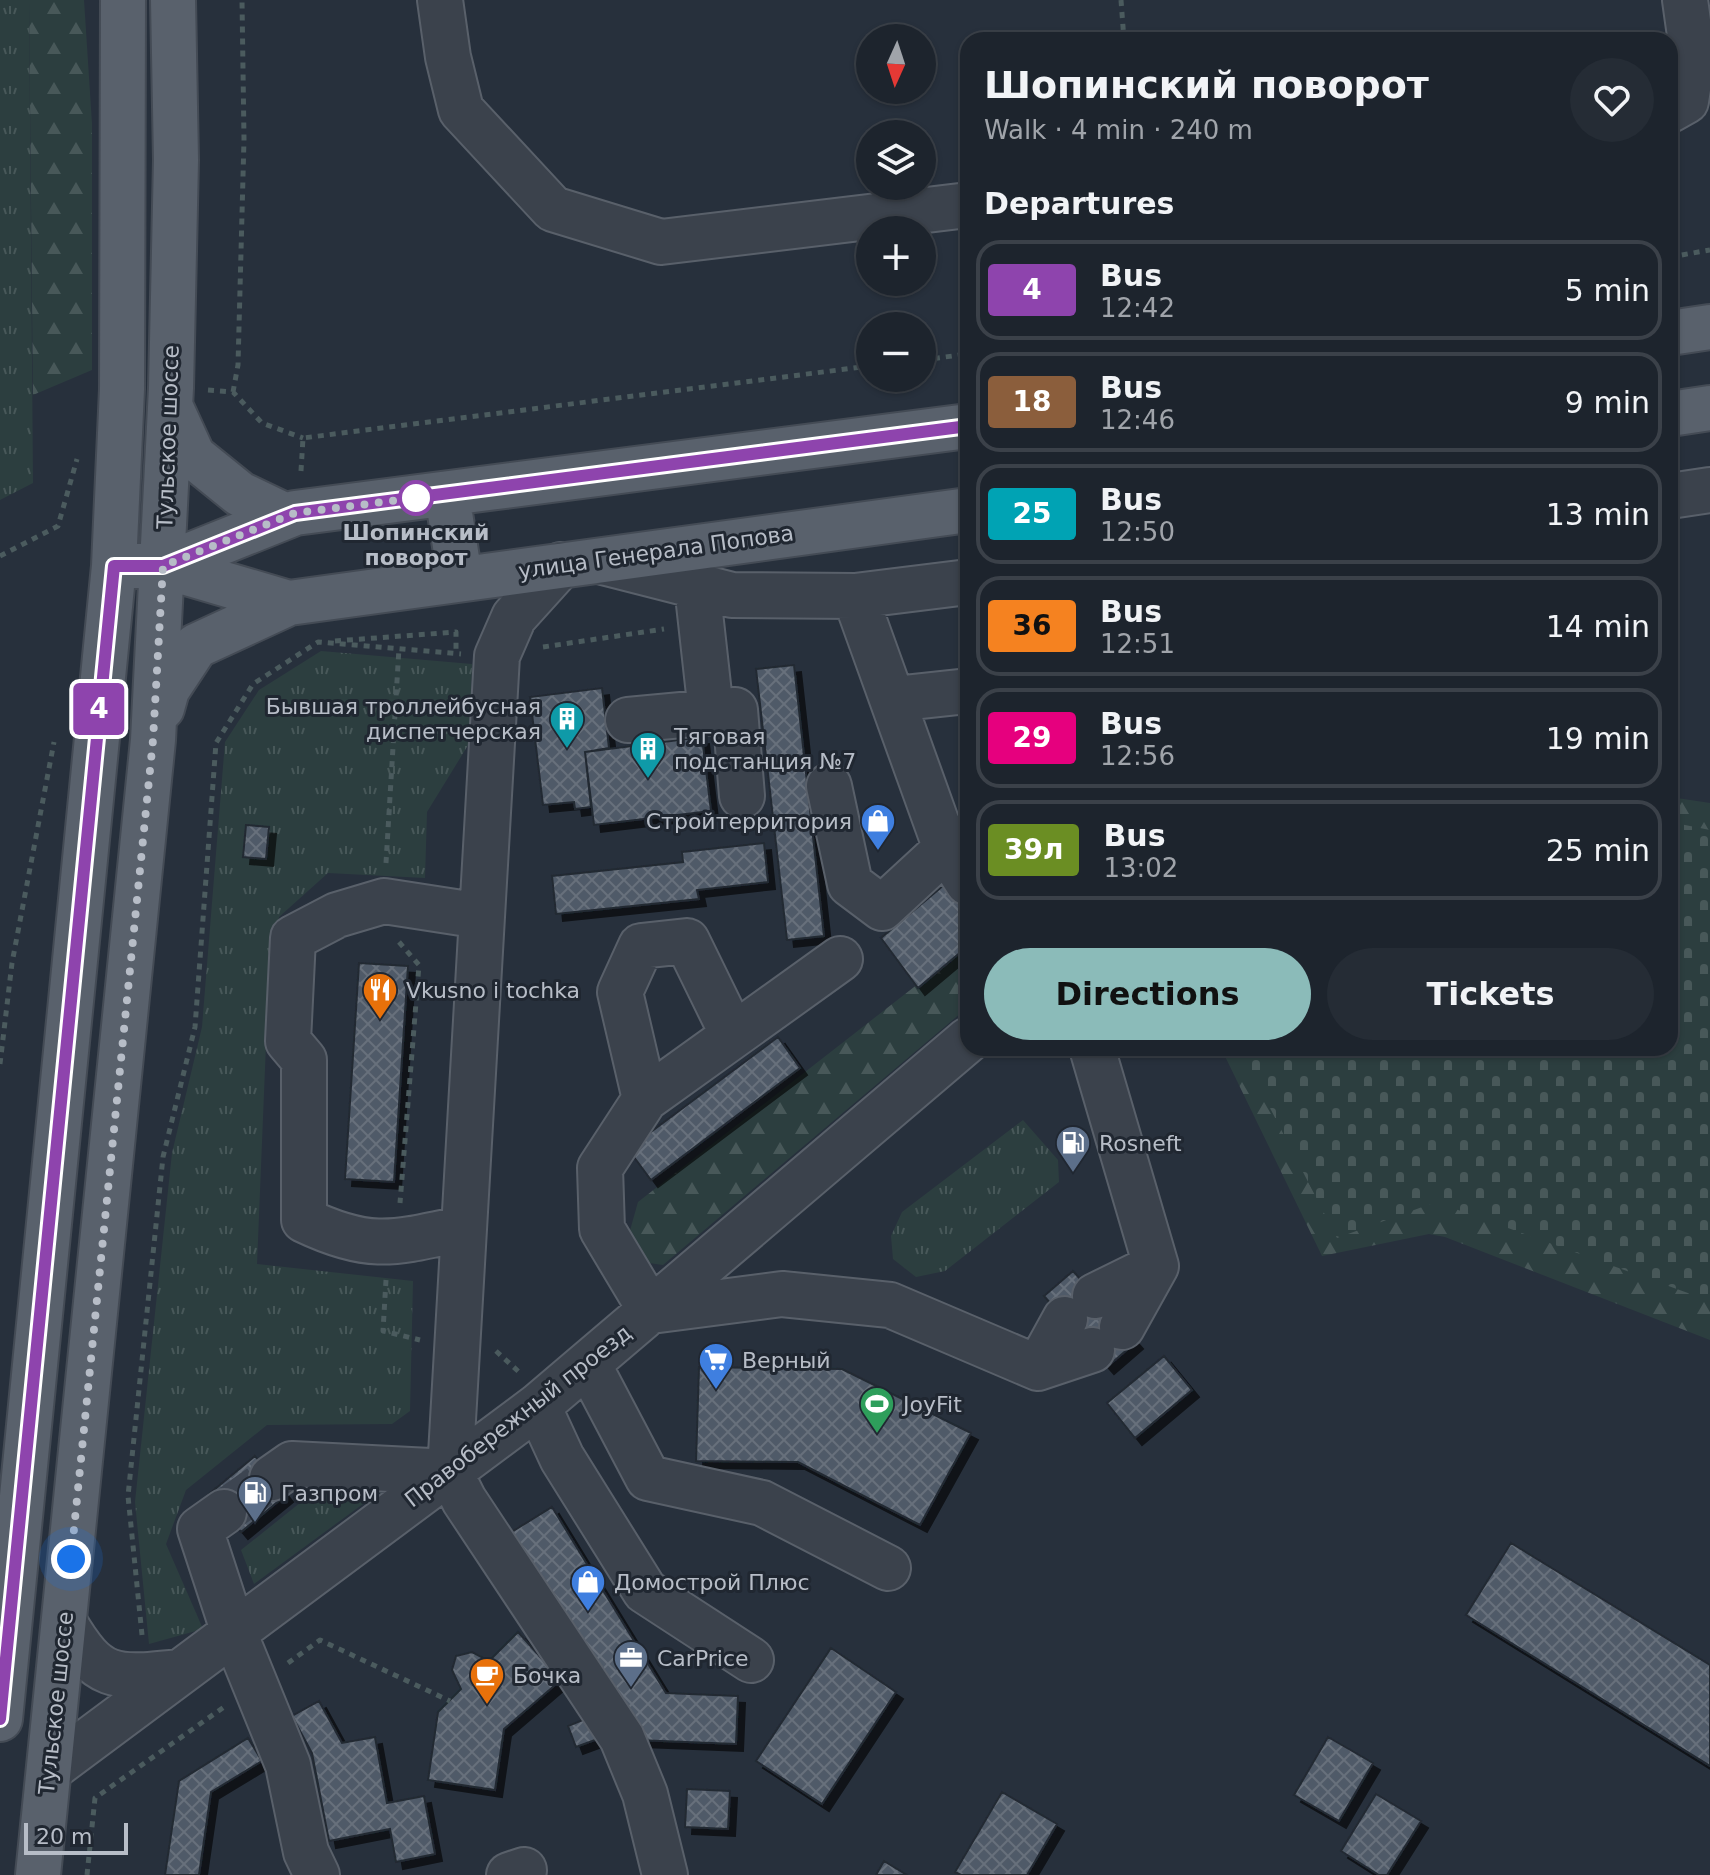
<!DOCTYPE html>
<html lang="en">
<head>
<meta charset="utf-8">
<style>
  :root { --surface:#1d242d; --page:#252c35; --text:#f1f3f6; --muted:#a0a4aa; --line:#3b4149; --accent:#8bbbb9 }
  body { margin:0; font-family:"DejaVu Sans",sans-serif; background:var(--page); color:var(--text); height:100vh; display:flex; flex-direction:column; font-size:30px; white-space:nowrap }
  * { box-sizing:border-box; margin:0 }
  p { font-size:26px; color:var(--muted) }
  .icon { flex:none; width:44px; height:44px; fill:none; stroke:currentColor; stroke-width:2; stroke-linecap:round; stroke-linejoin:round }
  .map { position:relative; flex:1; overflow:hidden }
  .side { position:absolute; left:960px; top:32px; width:718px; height:1024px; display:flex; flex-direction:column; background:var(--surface); border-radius:24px; box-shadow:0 2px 6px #0004,0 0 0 2px var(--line) }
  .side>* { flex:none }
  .badge { padding:0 16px; border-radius:6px; font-size:28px; line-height:52px }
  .needle { width:52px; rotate:183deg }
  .fabs { position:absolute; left:856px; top:24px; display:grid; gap:16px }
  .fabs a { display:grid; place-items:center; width:80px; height:80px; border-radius:50%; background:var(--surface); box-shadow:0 2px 6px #0004,0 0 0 2px var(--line); font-size:40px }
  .scale { position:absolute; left:24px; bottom:20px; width:104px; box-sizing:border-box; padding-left:8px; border:4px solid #b7bdc7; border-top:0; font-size:22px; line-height:28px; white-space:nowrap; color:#b7bdc7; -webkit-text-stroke:6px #202731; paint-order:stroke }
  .you { position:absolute; width:40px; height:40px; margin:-20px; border:6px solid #fff; border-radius:50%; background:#1a73e8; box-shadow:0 0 0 12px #1a73e833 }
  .map>.badge { position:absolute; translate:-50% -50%; box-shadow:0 0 0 4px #fff }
  h2 { padding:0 24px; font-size:30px; line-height:72px }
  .round { display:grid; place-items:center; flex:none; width:84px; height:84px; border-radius:42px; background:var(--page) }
  .head { display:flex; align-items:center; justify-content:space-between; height:136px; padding:0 24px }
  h1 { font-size:38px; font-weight:600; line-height:60px }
  .cta { display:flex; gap:16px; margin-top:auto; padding:16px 24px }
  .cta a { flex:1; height:92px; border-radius:48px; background:var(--accent); color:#111; font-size:32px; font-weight:600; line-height:92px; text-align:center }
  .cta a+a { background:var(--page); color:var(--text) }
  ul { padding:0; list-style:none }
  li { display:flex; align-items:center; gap:24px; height:100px; margin:0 16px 12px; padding:0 8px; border:4px solid var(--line); border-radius:24px }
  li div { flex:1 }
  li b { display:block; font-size:30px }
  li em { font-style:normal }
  li .badge { min-width:88px; font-weight:700; text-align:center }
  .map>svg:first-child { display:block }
  .grass { fill:url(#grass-tufts) }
  .forest { fill:url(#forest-firs) }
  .cemetery { fill:url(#cemetery-stones) }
  .building { fill:url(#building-cross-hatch); stroke:#222933; stroke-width:2; filter:url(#shadow) }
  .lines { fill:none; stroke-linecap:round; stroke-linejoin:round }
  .minor-tunnel { stroke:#3d4551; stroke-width:44; stroke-dasharray:44 22; stroke-linecap:butt }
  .minor-casing { stroke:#59606a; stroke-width:48 }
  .major-casing { stroke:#444b55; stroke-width:48 }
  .path { stroke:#4b5b5e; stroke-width:5; stroke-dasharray:6 6; stroke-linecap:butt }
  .minor { stroke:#3b424c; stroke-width:44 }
  .major { stroke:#59616c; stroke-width:44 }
  .line-casing { stroke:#fff; stroke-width:18 }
  .line { stroke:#8e44ad; stroke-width:12 }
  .walk { stroke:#b7bdc7; stroke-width:8; stroke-dasharray:0 14.4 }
  .stop-dot { fill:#fff; stroke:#8e44ad; stroke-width:4 }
  .labels { text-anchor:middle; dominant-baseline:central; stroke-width:6; stroke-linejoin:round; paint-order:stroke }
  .street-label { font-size:22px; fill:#b7bdc7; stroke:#202731 }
  .stop-label { font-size:22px; font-weight:bold; fill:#b7bdc7; stroke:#202731 }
  .poi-label { font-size:22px; fill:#b7bdc7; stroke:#202731; text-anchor:start }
</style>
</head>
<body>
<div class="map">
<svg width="1710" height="1875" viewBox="0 0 1710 1875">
  <defs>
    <pattern id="grass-tufts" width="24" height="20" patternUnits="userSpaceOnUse" patternTransform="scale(2)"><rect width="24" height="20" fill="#2c3e3f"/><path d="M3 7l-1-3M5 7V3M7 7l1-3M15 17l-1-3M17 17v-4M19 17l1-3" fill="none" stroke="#485859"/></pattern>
    <pattern id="forest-firs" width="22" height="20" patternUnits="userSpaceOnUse" patternTransform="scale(2)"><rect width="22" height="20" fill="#2c3e3f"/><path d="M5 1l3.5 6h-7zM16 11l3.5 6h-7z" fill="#485859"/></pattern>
    <pattern id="cemetery-stones" width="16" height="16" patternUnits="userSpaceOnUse" patternTransform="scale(2)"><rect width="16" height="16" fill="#2c3e3f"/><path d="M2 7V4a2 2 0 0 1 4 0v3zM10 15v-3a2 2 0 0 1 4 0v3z" fill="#485859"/></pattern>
    <pattern id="building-cross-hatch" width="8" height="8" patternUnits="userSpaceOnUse" patternTransform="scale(2)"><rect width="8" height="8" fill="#505a67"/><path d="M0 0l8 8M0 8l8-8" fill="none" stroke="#67707b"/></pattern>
    <filter id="shadow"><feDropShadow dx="7" dy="7" stdDeviation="0" flood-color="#0009"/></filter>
  </defs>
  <rect width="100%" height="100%" fill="#27303c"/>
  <path class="grass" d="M0,0H29L33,483L0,500Z
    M321,651L472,664L470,742L427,812L425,878L328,873L279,917L267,1019L257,1264L413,1281L410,1411L392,1424L267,1425L186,1490L166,1544L203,1629L149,1644L135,1502L172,1153L202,1027L225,742L259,690Z
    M1023,1120L1058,1160L1059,1182L945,1271L916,1277L893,1259L891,1236L902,1212Z
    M325,1483L386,1487L254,1584L241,1550Z"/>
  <path class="forest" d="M29,0H84L92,124V370L33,395Z
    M1670,797L1710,803V1340L1445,1237L1429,1234L1322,1256L1221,1048H1670Z
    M968,945V1007L663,1265L622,1259L638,1202Z"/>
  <path class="cemetery" d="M1670,822L1710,830V1301L1436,1202L1337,1238L1239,1048H1670Z"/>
  <path class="building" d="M794,665L824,936L787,940L756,669Z
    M602,688L609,748L585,752L591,807L575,809L574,802L543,805L530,697Z
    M702,737L711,811L594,825L585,752Z
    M246,825L269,827L266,859L243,857Z
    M764,843L768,882L697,890L699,899L556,914L552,876L683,862L682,852Z
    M944,885L968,916V946L918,988L881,938Z
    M359,963L408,966L394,1182L345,1179Z
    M778,1037L800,1068L651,1180L628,1149Z
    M1073,1271L1136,1342L1107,1367L1044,1296Z
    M1164,1356L1192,1390L1135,1438L1107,1403Z
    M699,1367L842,1369L971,1433L920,1525L798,1462L696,1461Z
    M255,1456L286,1495L241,1532L209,1494Z
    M552,1507L666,1693L738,1696L736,1744L636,1740L510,1533Z
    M1511,1543L1710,1665V1766L1466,1615Z
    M518,1632L561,1680L504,1729L495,1790L428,1780L438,1712L461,1689L452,1670L456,1656L472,1652L489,1661Z
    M831,1648L896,1692L822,1804L756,1761Z
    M319,1701L342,1743L375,1737L387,1803L424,1796L435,1854L396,1862L390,1829L329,1841L312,1753L292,1716Z
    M597,1714L606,1736L576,1747L568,1726Z
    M1328,1737L1373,1763L1339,1821L1294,1795Z
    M248,1738L262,1761L211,1792L199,1875H165L179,1781Z
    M687,1789L730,1791L728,1829L685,1827Z
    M1002,1792L1057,1824L1027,1875H961L955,1872Z
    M1376,1794L1421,1821L1387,1875H1379L1341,1851Z
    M884,1861L907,1875H876Z"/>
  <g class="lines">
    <path class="minor-tunnel" d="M224,1512L272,1478"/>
    <defs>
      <path id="minor" d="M440,0L448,57L461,110L553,209L661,242L968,205
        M1670,110L1686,101L1693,57L1685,0
        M1670,496L1710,490
        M599,561L732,595L855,596L968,582
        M561,565L514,617L497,656L450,1472L464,1500L622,1738L645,1794L665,1875
        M697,586L711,712
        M855,596L946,849L968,835
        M894,699L968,691
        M628,720L735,710L742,796
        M829,786L850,884L882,908L946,849L968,883
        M840,959L645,1099L600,1168L602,1229L651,1311L782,1294L890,1305L1038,1368L1065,1319
        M1092,1048L1156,1266L1095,1296
        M645,1099L620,992L641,946L687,941L733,1035
        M464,1228C395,1243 371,1252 304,1220V1060L288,1041L293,938L337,915L384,901L481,916
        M1122,1327L1156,1266
        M588,1364L648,1478L762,1503L888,1568
        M1038,1368L1092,1350
        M538,1406L562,1458L645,1591L751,1660
        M272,1478L292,1464L450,1472
        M224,1512L200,1529L233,1630L288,1765L306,1852L317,1875
        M64,1622C98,1680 113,1679 178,1672
        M49,1770L538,1406L968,1040
        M509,1875L524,1870"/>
      <path id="major" d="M1670,333L1710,327
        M172,410L193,456L240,494L286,516
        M1670,414L1710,408
        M447,494L460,578
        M134,566H163L289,603L968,510
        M163,566L295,513L968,426
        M162,708L167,690L196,646L289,603
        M0,1719L114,566L122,389L123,0
        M38,1875L153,740L171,388L176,160L173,0"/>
    </defs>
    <use href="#minor" class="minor-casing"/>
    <use href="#major" class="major-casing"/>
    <path class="path" d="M1121,0L1124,40
      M1670,257L1710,250
      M922,360L968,354
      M208,390L233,392L262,423L303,438
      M233,392L238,365L244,139L242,0
      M301,471L303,438L870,366
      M0,556L58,526L77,459
      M335,641L456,632V649
      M543,647L664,629
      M386,863L399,648
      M399,942L419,965L400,1203
      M0,1064L12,963L54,742
      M386,1280L383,1331L420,1340
      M496,1351L519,1372
      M142,1635L128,1496L163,1157L195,1027L216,743L253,684L318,642L461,654
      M288,1663L320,1640L450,1701
      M87,1875L95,1798L224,1707"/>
    <use href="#minor" class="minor"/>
    <use href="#major" class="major"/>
  </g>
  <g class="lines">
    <defs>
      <path id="line" d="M0,1719L114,566H163L295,513L968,426"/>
    </defs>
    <use href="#line" class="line-casing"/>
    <use href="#line" class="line"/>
    <path class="walk" d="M71,1559L153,740L163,566L295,513L416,498"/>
  </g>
  <defs>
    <symbol id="building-pin" viewBox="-11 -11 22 30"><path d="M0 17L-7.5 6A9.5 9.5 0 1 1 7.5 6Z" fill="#0f9aa8" stroke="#202731"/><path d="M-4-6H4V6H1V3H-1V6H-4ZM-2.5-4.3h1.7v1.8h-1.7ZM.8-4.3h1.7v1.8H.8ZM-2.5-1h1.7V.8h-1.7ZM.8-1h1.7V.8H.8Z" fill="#fff"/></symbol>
    <symbol id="shop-pin" viewBox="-11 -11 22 30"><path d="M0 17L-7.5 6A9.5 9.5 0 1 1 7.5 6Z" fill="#3f7fe0" stroke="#202731"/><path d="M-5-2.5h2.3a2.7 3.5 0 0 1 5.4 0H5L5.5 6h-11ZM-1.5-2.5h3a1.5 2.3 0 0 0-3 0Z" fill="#fff"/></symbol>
    <symbol id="restaurant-pin" viewBox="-11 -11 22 30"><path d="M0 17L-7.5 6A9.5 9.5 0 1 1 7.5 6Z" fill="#e8710a" stroke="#202731"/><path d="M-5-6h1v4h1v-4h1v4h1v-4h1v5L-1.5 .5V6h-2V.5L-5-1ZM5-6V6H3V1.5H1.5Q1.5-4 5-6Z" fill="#fff"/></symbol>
    <symbol id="fuel-pin" viewBox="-11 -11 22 30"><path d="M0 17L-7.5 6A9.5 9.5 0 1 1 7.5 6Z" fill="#5c6f8a" stroke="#202731"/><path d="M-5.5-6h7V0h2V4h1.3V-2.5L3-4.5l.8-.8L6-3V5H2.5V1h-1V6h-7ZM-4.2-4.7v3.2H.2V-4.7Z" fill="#fff"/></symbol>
    <symbol id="supermarket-pin" viewBox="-11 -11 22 30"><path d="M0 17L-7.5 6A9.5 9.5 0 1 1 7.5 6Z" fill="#3f7fe0" stroke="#202731"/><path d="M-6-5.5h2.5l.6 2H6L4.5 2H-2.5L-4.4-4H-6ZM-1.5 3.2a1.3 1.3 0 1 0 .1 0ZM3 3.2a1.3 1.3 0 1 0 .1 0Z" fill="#fff"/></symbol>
    <symbol id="stadium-pin" viewBox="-11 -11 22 30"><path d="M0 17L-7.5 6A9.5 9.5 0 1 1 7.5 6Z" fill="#2e9e5b" stroke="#202731"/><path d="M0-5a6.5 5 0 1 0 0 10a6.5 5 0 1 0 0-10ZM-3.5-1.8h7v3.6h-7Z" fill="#fff"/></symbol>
    <symbol id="office-pin" viewBox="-11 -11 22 30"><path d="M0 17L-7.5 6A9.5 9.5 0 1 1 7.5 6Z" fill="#5c6f8a" stroke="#202731"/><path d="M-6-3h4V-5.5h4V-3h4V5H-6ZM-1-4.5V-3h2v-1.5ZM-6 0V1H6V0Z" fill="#fff"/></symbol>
    <symbol id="cafe-pin" viewBox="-11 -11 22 30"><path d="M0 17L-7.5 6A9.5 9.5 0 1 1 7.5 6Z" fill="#e8710a" stroke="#202731"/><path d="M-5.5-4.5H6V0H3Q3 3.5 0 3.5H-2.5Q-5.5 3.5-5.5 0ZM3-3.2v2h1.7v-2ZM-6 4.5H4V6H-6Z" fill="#fff"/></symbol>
  </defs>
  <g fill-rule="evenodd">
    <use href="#building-pin" x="547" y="699" width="40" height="54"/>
    <use href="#building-pin" x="628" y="729" width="40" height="54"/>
    <use href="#shop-pin" x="858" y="801" width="40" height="54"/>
    <use href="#restaurant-pin" x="360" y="970" width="40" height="54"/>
    <use href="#fuel-pin" x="1053" y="1123" width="40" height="54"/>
    <use href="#supermarket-pin" x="696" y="1340" width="40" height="54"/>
    <use href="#stadium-pin" x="857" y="1384" width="40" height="54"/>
    <use href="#fuel-pin" x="235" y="1473" width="40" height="54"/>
    <use href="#shop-pin" x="568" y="1562" width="40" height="54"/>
    <use href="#office-pin" x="611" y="1638" width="40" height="54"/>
    <use href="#cafe-pin" x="467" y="1655" width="40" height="54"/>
  </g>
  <circle class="stop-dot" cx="416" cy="498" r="16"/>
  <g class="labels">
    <g class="street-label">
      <text transform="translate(168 437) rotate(-88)">Тульское шоссе</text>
      <text transform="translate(656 552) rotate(-8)">улица Генерала Попова</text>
      <text transform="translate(518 1416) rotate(-38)">Правобережный проезд</text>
      <text transform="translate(56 1703) rotate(-84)">Тульское шоссе</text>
    </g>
    <g class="stop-label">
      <text x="416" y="532">Шопинский<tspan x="416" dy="25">поворот</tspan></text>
    </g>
    <g class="poi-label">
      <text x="541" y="706" text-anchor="end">Бывшая троллейбусная<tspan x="541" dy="25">диспетчерская</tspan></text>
      <text x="674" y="736">Тяговая<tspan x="674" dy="25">подстанция №7</tspan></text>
      <text x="852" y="821" text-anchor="end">Стройтерритория</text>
      <text x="406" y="990">Vkusno i tochka</text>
      <text x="1099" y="1143">Rosneft</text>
      <text x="742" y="1360">Верный</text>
      <text x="903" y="1404">JoyFit</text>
      <text x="281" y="1493">Газпром</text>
      <text x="614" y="1582">Домострой Плюс</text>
      <text x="657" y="1658">CarPrice</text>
      <text x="513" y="1675">Бочка</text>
    </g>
  </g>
</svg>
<div class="fabs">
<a><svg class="needle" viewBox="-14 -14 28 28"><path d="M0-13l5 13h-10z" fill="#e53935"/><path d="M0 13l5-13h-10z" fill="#a0a4aa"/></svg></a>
<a><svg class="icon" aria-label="layers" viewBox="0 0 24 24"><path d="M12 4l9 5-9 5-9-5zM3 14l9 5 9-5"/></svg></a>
<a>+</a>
<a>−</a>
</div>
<div class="scale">20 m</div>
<div class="you" style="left:71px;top:1559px"></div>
<b class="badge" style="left:99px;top:709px;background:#8e44ad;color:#fff">4</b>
<section class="side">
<div class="head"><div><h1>Шопинский поворот</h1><p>Walk · 4 min · 240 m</p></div><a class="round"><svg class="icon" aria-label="heart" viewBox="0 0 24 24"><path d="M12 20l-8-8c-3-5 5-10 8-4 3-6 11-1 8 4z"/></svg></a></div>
<h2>Departures</h2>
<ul>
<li><span class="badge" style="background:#8e44ad;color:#fff">4</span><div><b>Bus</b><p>12:42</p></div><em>5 min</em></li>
<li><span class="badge" style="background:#8b5e3c;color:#fff">18</span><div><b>Bus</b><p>12:46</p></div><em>9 min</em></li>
<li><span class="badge" style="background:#00a3b4;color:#fff">25</span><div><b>Bus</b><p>12:50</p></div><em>13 min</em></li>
<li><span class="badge" style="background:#f58220;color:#111">36</span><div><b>Bus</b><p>12:51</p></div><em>14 min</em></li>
<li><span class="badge" style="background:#e6007e;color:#fff">29</span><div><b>Bus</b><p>12:56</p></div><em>19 min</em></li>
<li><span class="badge" style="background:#6b8e23;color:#fff">39л</span><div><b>Bus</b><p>13:02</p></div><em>25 min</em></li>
</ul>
<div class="cta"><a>Directions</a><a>Tickets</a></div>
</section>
</div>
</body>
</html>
